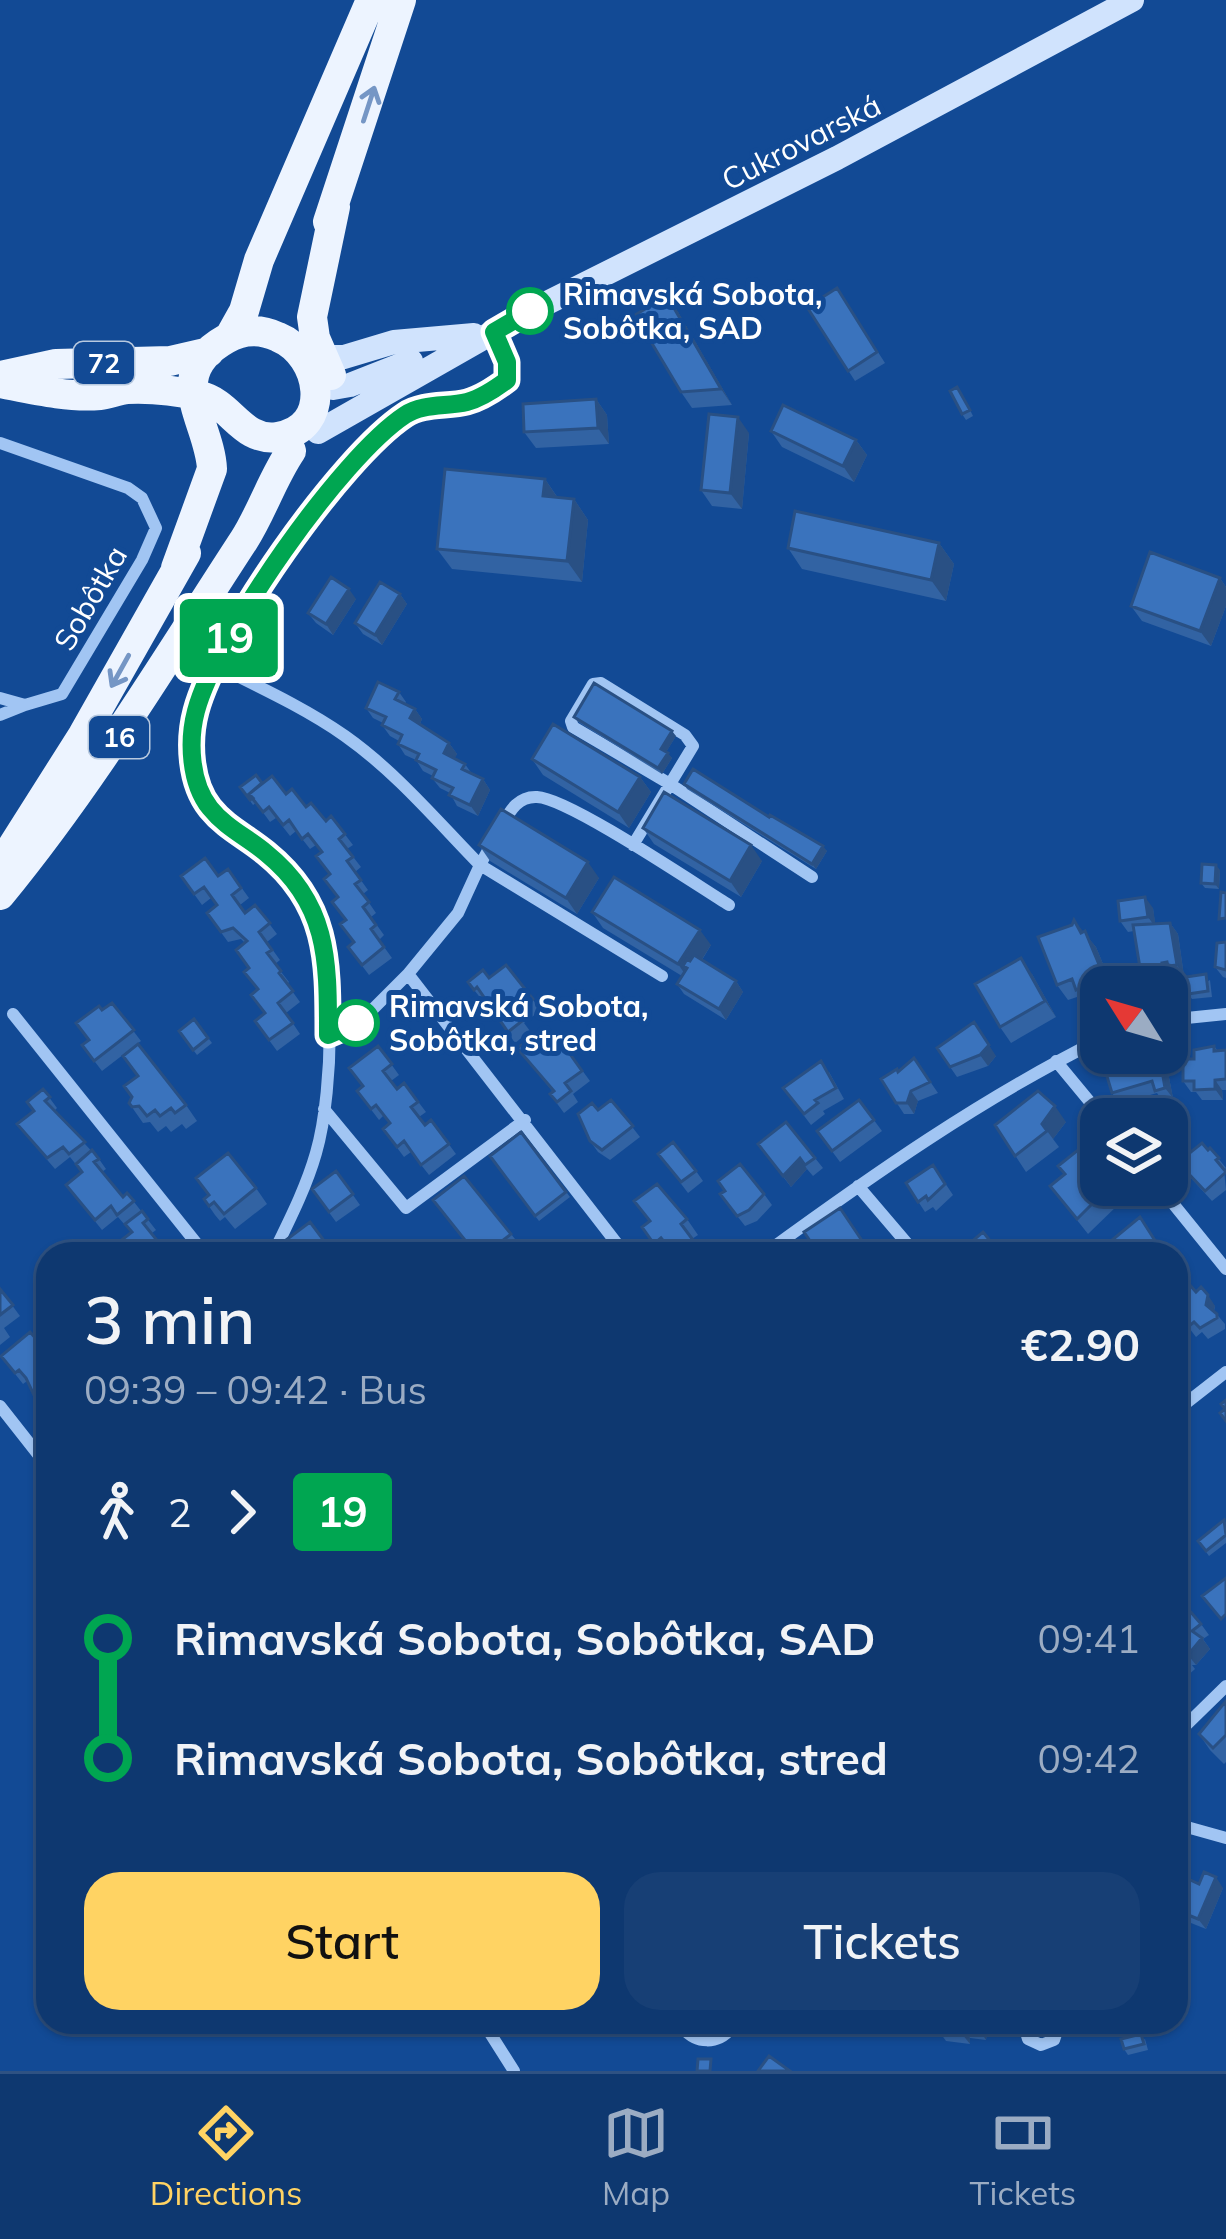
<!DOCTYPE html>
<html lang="en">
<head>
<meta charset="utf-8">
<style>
  :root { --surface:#0e3870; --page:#173f75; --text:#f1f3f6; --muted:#9bacc3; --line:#2e5283; --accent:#ffd363 }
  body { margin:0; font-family:Mulish,sans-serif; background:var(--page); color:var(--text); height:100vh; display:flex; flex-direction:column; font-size:45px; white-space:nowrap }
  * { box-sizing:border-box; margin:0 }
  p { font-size:39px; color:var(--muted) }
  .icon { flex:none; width:66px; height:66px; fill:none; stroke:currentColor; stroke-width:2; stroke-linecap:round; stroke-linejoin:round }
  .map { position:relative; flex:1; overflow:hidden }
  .drawer { position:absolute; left:36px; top:1242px; width:1152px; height:792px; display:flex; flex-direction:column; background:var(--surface); border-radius:36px; box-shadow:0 3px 9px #0004,0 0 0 3px var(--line) }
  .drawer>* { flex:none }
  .badge { padding:0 24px; border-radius:9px; font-size:42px; line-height:78px }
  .needle { width:78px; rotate:307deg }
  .buttons { position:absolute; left:1080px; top:966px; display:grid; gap:24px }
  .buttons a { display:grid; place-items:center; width:108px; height:108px; border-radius:24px; background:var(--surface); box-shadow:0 3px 9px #0004,0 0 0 3px var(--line); font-size:60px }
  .map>.badge { position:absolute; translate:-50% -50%; box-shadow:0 0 0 6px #fff }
  .legs { display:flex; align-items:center; gap:18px; height:132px; padding:0 48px; font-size:39px }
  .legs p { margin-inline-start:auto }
  .summary { display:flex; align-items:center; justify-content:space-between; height:204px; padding:0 48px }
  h1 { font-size:66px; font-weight:600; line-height:90px }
  .button { display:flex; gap:24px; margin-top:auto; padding:24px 48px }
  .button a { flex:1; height:138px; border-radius:36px; background:var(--accent); color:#111; font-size:48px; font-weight:600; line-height:138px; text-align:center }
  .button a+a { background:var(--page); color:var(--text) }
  ul { padding:0 48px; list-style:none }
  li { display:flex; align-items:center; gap:42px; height:120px; font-size:45px }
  li i { display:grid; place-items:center; width:18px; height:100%; margin:0 15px; background:currentColor }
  li i::after { content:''; width:30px; height:30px; margin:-15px; border:9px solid; border-radius:50%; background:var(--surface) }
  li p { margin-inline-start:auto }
  li:first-child i { background:linear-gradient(#0000 50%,currentColor 0) }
  li:last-child i { background:linear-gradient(currentColor 50%,#0000 0) }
  .tab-bar { display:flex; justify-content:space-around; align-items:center; height:168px; border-top:3px solid var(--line); background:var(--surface); font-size:33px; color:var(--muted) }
  .tab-bar a { display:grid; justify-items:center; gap:6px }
  .tab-bar .on { color:var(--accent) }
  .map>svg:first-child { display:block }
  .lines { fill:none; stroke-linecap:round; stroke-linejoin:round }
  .minor { stroke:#a1c5f3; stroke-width:12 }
  .secondary { stroke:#d0e3fd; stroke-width:24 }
  .primary { stroke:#edf4ff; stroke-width:30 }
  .wall { fill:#3263a3 }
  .shaded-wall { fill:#295084 }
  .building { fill:#3a73bd; stroke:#295084; stroke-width:3 }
  .oneway { stroke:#7596c5 }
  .line-1-casing { stroke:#fff; stroke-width:27 }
  .line-1 { stroke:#00a651; stroke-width:18 }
  .stop-1-dot { fill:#fff; stroke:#00a651; stroke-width:6 }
  .labels { text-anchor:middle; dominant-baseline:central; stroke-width:10; stroke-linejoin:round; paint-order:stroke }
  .shield { fill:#124a95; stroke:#b8c9df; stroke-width:3 }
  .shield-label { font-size:27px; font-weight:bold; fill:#fff }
  .street-label { font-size:30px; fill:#fff; stroke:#124a95 }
  .stop-label { font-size:30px; font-weight:bold; fill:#fff; stroke:#124a95; text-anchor:start }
</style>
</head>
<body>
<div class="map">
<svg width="1226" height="2071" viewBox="0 0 1226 2071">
  <rect width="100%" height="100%" fill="#124a95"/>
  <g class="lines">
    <path class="minor" d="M0,443L128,488L142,498L156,528L142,560L62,694L25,705
      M215,665C259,687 305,708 345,736C396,772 437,821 480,865L458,913L408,974
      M0,698L25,705L0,715
      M502,825C510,811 518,796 537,797C568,798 695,884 729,905
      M492,843L480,865L662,976
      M633,845L670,784L573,727L571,721L593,684L601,683L685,735L693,746L670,784L812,877
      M13,1014L205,1254
      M1167,1020L1226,1014
      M328,1035L363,1019L408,974L625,1254
      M1056,1061L1104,1119
      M324,1109L406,1208L525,1120
      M1158,1185L1226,1269
      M858,1186L916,1254
      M273,1254C289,1221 306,1188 316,1153C334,1092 340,935 298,886C264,846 211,828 195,774C190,754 191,732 196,711C217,635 339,459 405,415C423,403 447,406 467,402C482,398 495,389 507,380V362L494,332
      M764,1254C871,1176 982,1098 1101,1039
      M0,1406L48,1467
      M1176,1411L1226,1372
      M1176,1735L1226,1686
      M1176,1824L1226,1838
      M483,2022L514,2071
      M678,2022C694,2046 720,2047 736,2022
      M1023,2022L1028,2039L1041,2045L1054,2040L1060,2022"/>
    <path class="secondary" d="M325,357H344L394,342L474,335
      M333,388L350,385L411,361
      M318,432L527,313L837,158L1132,0"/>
    <path class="primary" d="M328,222L401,0
      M230,336L244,311L259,260L371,0
      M331,375L315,338L312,317L335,207
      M1,376L56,364L170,361L209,352
      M0,383C31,389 68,398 100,395C109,394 118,390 127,389C149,388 178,391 200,396C231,403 242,442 277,437C334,429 322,355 278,337C261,329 243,329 226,339C162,375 210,422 212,469L176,568
      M0,866L83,735L186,553
      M0,895C92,783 165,661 244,540C262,512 272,479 291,451"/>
  </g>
  <path class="wall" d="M837,288L885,363L855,381L807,307Z
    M667,296L678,312L732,405L692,408L681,392Z
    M961,392L973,416L966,420L962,414Z
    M596,399L607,415L609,444L536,448L524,432Z
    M771,431L856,440L867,455L854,482L782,447Z
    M749,433L742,509L712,506L701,490Z
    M545,479L558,498L574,499L588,520L582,582L452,569L437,549Z
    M939,543L954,564L946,601L802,569L788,548Z
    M1220,578L1226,587V606L1211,646L1142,621L1131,606Z
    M400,594L407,604L382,645L363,634L355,623Z
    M356,599L333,635L316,623L308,613Z
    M399,692L406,702L405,704L415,709L422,719L420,724L449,743L457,754L454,758L465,764L472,774L483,779L490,790L478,816L457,806L450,793L440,788L432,778L433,776L423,771L416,760L405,755L398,744L399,741L390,736L382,725L383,723L373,718L366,708Z
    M574,717L676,736L666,752L672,758L662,774L578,722Z
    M532,759L640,777L651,792L629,828L543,775Z
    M262,783L286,794L326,821L331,816L353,845L347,849L361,867L355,872L368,890L363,894L376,913L371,917L384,935L379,940L392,958L369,975L348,947L353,943L322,853L316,845L310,849L296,831L290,836L276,818L270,822L256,803L253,805L240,787Z
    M684,784L769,817L827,851L816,869L687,789Z
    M643,828L762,861L741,897L654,844Z
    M479,845L599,878L577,914L490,861Z
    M228,869L249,898L240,905L245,913L255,905L277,934L267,942L280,960L275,964L289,982L287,984L300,1002L286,1013L300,1034L277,1051L255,1021L265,1013L249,968L245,943L241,939L228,942L207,913L217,906L211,898L202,905L181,876H218Z
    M1220,870L1219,889L1205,888L1201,883Z
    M1153,908L1155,924L1170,923L1178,934L1184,976L1175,977L1173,973L1170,974L1171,981L1148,984L1141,974L1134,931L1128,932L1120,921Z
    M592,912L711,945L702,960L736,981L743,992L726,1020L684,994L677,984L682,976L603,928Z
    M1083,932L1096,947L1111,983L1097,989L1101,1001L1087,1006L1080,996L1068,1000L1057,985Z
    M1226,942V978L1223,977L1215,967Z
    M506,965L541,1010L524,1023L530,1031L515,1043L485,998L482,1000L468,982L489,978Z
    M1032,974L1056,1017L1011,1043L1000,1027Z
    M1210,980L1212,997L1192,999L1188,994Z
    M112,1003L141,1041L102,1071L82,1045L89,1040L102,1010Z
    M194,1019L212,1043L197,1055L179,1031Z
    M555,1033L590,1081L573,1094L578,1102L564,1113L550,1094L553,1092L517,1048L537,1046Z
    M378,1046L399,1075L391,1081L397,1089L404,1083L426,1112L419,1117L425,1125L431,1120L456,1154L429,1175L411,1152L404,1157L383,1129L390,1123L384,1115L379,1120L357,1091L363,1087Z
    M1214,1046L1218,1051L1226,1050V1090H1222L1223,1100H1202L1196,1092H1191L1183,1081L1194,1059Z
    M937,1048L996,1056L988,1066L957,1077Z
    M914,1058L938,1093L918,1101L914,1114H904L881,1079L898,1072Z
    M1166,1062L1173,1098L1162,1101L1157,1093L1119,1104L1112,1093Z
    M829,1072L844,1099L823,1111L825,1114L811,1125L783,1088Z
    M43,1089L57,1108L54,1111L99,1159L106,1169L102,1172L123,1197L127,1193L156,1230L152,1233L131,1232L118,1217L102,1230L66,1185L82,1172L70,1157L55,1169L25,1134L17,1124L34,1111Z
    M611,1100L640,1137L610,1160L598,1152L590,1141L598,1110Z
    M859,1100L882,1131L840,1162L817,1131Z
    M129,1103L186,1105L197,1121L186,1129L182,1124L171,1132L166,1126L158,1132L150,1122L143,1123Z
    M1189,1118L1191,1132L1181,1140L1191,1152L1210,1148L1226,1168L1224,1170L1226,1190L1212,1201L1167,1152L1177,1138L1170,1128Z
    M1066,1122L1053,1139L1059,1147L1026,1172L995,1125Z
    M521,1132L570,1197L539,1221L490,1156Z
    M758,1144L815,1158L823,1168L813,1176L807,1169L791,1187Z
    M1083,1146L1101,1170V1185L1110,1186L1121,1202L1088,1234L1050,1186L1064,1174Z
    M666,1164L696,1171L703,1181L688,1193Z
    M933,1165L953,1195L936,1211L933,1207L925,1212L906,1183Z
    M336,1171L360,1205L336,1222L312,1189Z
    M464,1176L515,1239L496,1254H476Z
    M196,1178L256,1188L267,1204L235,1229L225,1217L220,1221L215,1215L204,1199L208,1195Z
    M720,1194H764L772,1205L757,1221L745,1226Z
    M687,1219L698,1235L692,1239L703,1254H661L642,1227Z
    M310,1222L334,1254H296Z
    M0,1289L20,1316L4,1328L10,1337L0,1345Z
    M1196,1292L1215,1306L1214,1311L1225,1324V1329L1208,1339L1202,1332L1196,1337L1176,1311Z
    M48,1352V1418L27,1381L23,1384L1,1356Z
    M1226,1522V1543L1209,1556L1198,1541Z
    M1176,1621L1201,1624L1209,1635L1203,1639L1210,1649L1196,1665H1192L1195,1669L1186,1677L1176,1663Z
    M1226,1701V1762L1224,1764L1210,1750L1199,1734Z
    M1199,1884L1223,1888L1206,1929L1181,1919L1176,1912V1903Z
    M924,2022H989L986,2040L970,2038V2044L946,2041L941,2034L932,2032Z
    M1145,2039L1148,2050L1128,2055L1124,2049Z"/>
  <path class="shaded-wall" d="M667,296L678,312L732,405L721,389Z
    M596,399L607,415L609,444L598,428Z
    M738,417L749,433L742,509L730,493Z
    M856,440L867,455L854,482L843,466Z
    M545,479L559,500L543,496Z
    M574,499L588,520L582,582L567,561Z
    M939,543L954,564L946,601L931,580Z
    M1220,578L1226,587V606L1211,646L1200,631Z
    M349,589L356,599L333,635L326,624Z
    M400,594L407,604L382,645L375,635Z
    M415,709L422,719L418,728L410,718Z
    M672,731L676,736L665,754L661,749Z
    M449,743L457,754L452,764L444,753Z
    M668,753L672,758L662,774L658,768Z
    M640,777L651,792L629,828L618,812Z
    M483,779L490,790L478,816L470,805Z
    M751,845L762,861L741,897L730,881Z
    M823,846L827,851L816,869L812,864Z
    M588,862L599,878L577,914L566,898Z
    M1216,865L1220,870L1219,889L1215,884Z
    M1145,897L1153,908L1156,928L1148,917Z
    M1074,920L1096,947L1111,983L1100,967Z
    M1170,923L1178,934L1184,976L1177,965Z
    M700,930L711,945L692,975L683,966L691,977L689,980L678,964Z
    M1021,958L1032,974L1056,1017L1045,1001Z
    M736,981L743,992L726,1020L719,1009Z
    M974,1022L996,1056L988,1066L980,1055Z
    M1160,1053L1166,1062L1173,1098L1165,1088Z
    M1215,1080L1222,1090L1223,1100L1215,1089Z
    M911,1091L918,1101L914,1114L907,1103Z
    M1055,1106L1066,1122L1053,1139L1042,1124Z
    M800,1158L807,1169L791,1187L783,1176Z
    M1208,1295L1215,1306L1213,1315L1206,1305Z
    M1202,1638L1210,1649L1196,1665L1188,1655Z
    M1216,1877L1223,1888L1206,1929L1198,1919Z
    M980,2022H989L986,2040L979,2029Z
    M963,2027L970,2038V2044L962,2034Z"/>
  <path class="building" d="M837,288L877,352L848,371L807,307Z
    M667,296L721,389L681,392L635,315Z
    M957,387L970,410L962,414L950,391Z
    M596,399L598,428L524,432L523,404Z
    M783,405L856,440L843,466L771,431Z
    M709,414L738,417L730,493L701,490Z
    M445,469L545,479L543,496L574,499L567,561L437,549Z
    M795,511L939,543L931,580L788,548Z
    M1150,552L1220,578L1200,631L1131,606Z
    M331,577L349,589L326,624L308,613Z
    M380,582L400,594L375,635L355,623Z
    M378,682L399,692L395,699L415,709L410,718L449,743L444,753L465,764L462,769L483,779L470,805L449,795L453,788L432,778L436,770L416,760L419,754L398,744L402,735L382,725L386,717L366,708Z
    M594,683L672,731L661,749L668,753L658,768L574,717Z
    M553,724L640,777L618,812L532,759Z
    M693,769L769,817L770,815L823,846L812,864L684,784Z
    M256,775L262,783L249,794L253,798L250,800L240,787Z
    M272,776L286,794L292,789L306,807L311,803L326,821L331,816L345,834L339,839L353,857L347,861L361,880L355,884L369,902L363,907L376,925L371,929L384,947L362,965L348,947L354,942L340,924L346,920L332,902L338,897L324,879L330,874L316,856L322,852L308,834L302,839L289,820L283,825L269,807L263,812L249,794Z
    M664,792L751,845L730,881L643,828Z
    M501,809L588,862L566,898L479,845Z
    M205,858L218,876L228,869L241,888L232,895L245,913L255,905L270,923L259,932L272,950L267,953L281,971L279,973L293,991L278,1003L293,1023L269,1040L255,1021L265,1013L251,995L258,989L244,972L249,968L236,950L247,941L233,928L221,932L207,913L217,905L204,887L194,894L181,876Z
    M1202,864L1216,865L1215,884L1201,883Z
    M614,877L700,930L678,964L592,912Z
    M1221,892L1226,893V918L1219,919Z
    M1145,897L1148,917L1120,921L1118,901Z
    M1074,920L1081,933L1085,931L1100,967L1086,973L1091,984L1076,990L1072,979L1057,985L1038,937L1072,925Z
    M1170,923L1177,965L1168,966L1167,962L1162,963L1163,970L1141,974L1133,925Z
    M1226,942V970L1215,967L1217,943Z
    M694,955L736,981L719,1009L677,984L687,968L683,966L687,959L690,961Z
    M1021,958L1045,1001L1000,1027L975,984Z
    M506,965L533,999L516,1013L522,1021L508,1032L477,987L474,990L468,982L483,970L489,978Z
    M1206,974L1208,991L1188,994L1186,977Z
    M112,1003L134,1030L94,1061L82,1045L89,1040L76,1023L99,1006L102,1010Z
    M194,1019L208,1038L193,1050L179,1031Z
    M974,1022L989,1045L980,1055L950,1067L937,1048Z
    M555,1033L582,1071L565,1083L571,1091L557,1102L550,1094L554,1091L517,1048L532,1038L537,1046Z
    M138,1044L186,1105L175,1113L171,1108L160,1116L155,1110L147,1116L139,1106L132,1107L129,1103L132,1097L124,1086L138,1076L123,1056Z
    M378,1046L392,1064L383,1071L397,1089L404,1083L418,1102L411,1107L425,1125L431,1120L449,1144L421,1165L404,1141L397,1147L383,1129L390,1123L376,1105L371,1109L357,1091L363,1086L349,1068Z
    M1214,1046V1051L1226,1050V1079L1215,1080V1089L1194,1090V1081H1183V1059H1194V1050Z
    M1154,1053H1159L1165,1088L1155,1091L1152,1081L1112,1093L1105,1070Z
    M914,1058L930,1082L911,1091L907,1103H896L881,1079L897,1069L898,1072Z
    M821,1061L836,1088L815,1100L818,1103L804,1114L783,1088Z
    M43,1089L50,1097L45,1101L85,1142L69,1154L63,1147L47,1158L17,1124L34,1111L27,1102Z
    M1038,1091L1055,1106L1042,1124L1047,1131L1015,1156L995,1125Z
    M611,1100L633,1126L602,1150L590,1141L578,1114L592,1103L598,1110Z
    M859,1100L874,1120L832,1151L817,1131Z
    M1185,1112L1187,1126L1176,1135L1170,1128L1177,1123L1176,1113Z
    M786,1122L815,1158L805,1165L800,1158L783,1176L758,1144Z
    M521,1132L566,1192L535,1216L490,1156Z
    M1179,1137L1191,1152L1202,1143L1208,1150L1210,1148L1219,1158L1216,1160L1226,1172L1205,1191L1167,1151V1146Z
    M673,1142L696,1171L681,1182L658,1154Z
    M1083,1146L1093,1158L1089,1161L1101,1175V1185L1110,1186L1077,1219L1050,1186L1065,1174L1058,1166Z
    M92,1150L99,1159L94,1162L123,1197L127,1193L134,1201L117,1215L111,1206L95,1220L66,1185L82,1172L76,1164Z
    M228,1153L256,1188L224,1214L214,1202L209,1206L204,1199L209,1195L196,1178Z
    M740,1164L764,1194L749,1210L737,1216L720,1194L725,1191L718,1181Z
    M933,1165L945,1184L928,1200L926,1196L918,1202L906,1183Z
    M336,1171L353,1194L329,1212L312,1189Z
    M464,1176L511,1234L485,1254H476L433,1200Z
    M657,1184L687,1219L681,1224L693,1240L674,1254L661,1238L654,1244L642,1227L650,1221L634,1201Z
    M840,1208L871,1254H819L804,1232Z
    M142,1211L148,1219L143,1223L168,1254H122L115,1245L132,1232L125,1224Z
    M1140,1217L1161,1250L1157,1254H1113L1106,1245Z
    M310,1222L328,1246L317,1254H297L286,1240Z
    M983,1232L1001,1254H961L959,1252Z
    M550,1241L557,1250L552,1254H533Z
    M800,1241L808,1254H780Z
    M557,1250L575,1253V1254H552Z
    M1189,1284L1196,1292L1201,1287L1208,1295L1206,1305L1217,1314V1318L1200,1328L1194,1322L1189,1326L1176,1311L1181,1305L1176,1299V1296Z
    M0,1289L13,1305L0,1315Z
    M30,1332L48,1352V1402L40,1408L26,1378L19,1370L15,1373L1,1356Z
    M1226,1400V1421L1220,1413L1225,1409L1221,1404Z
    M1224,1520L1226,1535L1206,1551L1198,1541Z
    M1226,1578V1614L1221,1619L1202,1596Z
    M1189,1610L1201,1624L1192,1631L1202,1638L1188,1655L1184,1654L1187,1658L1179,1666L1176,1662V1621Z
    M1226,1701V1735L1213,1748L1199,1734Z
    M1204,1872L1216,1877L1198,1919L1176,1910V1903L1186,1878L1199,1884Z
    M925,2022H980L979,2029L963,2027L962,2034L939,2030L940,2024Z
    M1141,2034L1144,2044L1124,2049L1121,2039Z
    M769,2056L790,2071H758Z
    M698,2059H711L710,2071H697Z"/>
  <defs><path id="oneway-shaft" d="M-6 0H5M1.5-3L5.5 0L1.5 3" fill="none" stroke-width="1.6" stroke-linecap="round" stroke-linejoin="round" transform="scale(3)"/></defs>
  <g class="oneway">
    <use href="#oneway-shaft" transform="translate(369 104) rotate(-72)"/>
    <use href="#oneway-shaft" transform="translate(120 671) rotate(119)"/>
  </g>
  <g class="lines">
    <defs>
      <path id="line-1" d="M356,1023L328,1035C328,961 329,904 266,853C247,837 226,828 210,808C190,783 188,741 196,711C216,636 340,458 405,415C423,403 447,407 467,402C482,398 495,389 507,380V362L494,332L530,311"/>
    </defs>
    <use href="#line-1" class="line-1-casing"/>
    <use href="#line-1" class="line-1"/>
  </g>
  <g class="stop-1-dot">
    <circle cx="530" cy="311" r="21"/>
    <circle cx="356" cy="1023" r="21"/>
  </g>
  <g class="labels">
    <g class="shield">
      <rect x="74" y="342" width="60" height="42" rx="9"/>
      <rect x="89" y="716" width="60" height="42" rx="9"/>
    </g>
    <g class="shield-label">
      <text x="104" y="363">72</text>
      <text x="119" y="737">16</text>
    </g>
    <g class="street-label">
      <text transform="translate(801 142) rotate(-27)">Cukrovarská</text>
      <text transform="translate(90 598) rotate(-60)">Sobôtka</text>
    </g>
    <g class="stop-label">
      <text x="563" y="294">Rimavská Sobota,<tspan x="563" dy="34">Sobôtka, SAD</tspan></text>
      <text x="389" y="1006">Rimavská Sobota,<tspan x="389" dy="34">Sobôtka, stred</tspan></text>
    </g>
  </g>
</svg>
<div class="buttons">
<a><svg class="needle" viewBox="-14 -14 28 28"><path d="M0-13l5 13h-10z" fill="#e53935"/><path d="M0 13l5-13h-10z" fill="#9bacc3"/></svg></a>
<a><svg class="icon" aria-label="layers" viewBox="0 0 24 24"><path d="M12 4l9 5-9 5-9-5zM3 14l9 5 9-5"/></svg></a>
</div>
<b class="badge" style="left:229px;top:638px;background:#00a651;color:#fff">19</b>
<section class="drawer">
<div class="summary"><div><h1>3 min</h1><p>09:39 – 09:42 · Bus</p></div><b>€2.90</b></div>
<div class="legs"><svg class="icon" aria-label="walk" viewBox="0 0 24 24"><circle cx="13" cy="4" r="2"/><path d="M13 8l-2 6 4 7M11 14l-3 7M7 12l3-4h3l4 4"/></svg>2<svg class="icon" aria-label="forward" viewBox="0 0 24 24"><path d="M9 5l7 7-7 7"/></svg><b class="badge" style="background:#00a651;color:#fff">19</b></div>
<ul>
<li><i style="color:#00a651"></i><b>Rimavská Sobota, Sobôtka, SAD</b><p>09:41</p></li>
<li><i style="color:#00a651"></i><b>Rimavská Sobota, Sobôtka, stred</b><p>09:42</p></li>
</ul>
<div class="button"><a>Start</a><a>Tickets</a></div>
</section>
</div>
<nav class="tab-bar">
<a class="on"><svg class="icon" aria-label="directions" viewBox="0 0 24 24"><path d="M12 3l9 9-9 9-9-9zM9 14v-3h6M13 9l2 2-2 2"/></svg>Directions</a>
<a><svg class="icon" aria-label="map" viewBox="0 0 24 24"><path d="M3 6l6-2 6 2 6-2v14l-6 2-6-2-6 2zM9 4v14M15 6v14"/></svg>Map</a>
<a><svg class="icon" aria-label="tickets" viewBox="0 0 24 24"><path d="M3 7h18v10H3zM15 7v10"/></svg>Tickets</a>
</nav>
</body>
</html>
